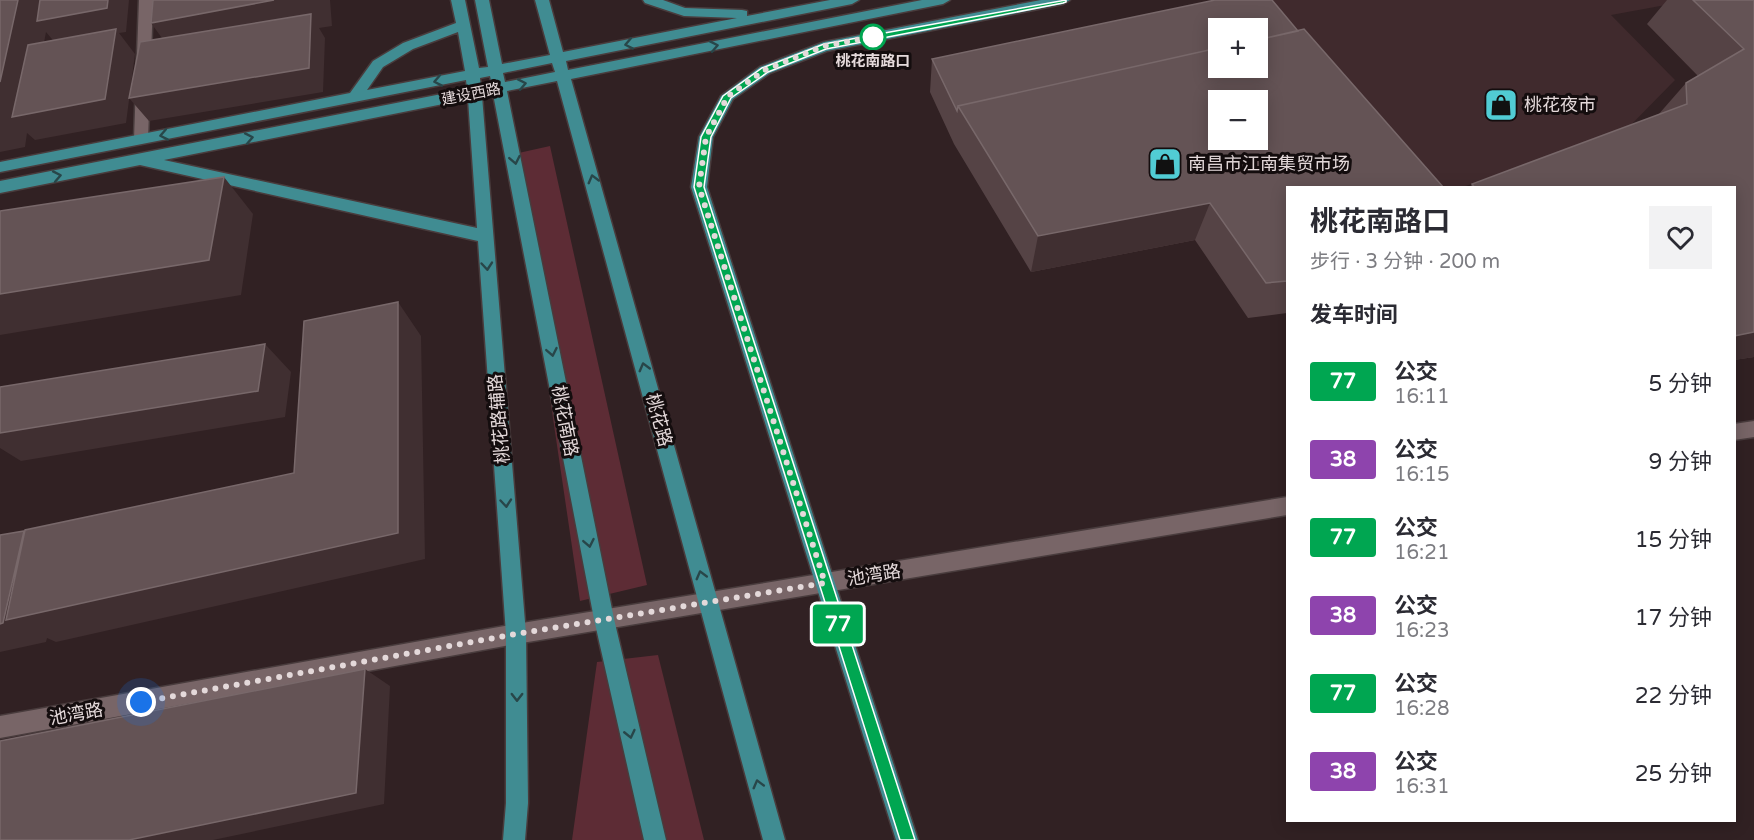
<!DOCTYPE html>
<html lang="zh">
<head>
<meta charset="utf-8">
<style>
  :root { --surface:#fff; --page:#f2f2f3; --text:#2b2b33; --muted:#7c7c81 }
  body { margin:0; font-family:"Varela Round","Noto Sans SC",sans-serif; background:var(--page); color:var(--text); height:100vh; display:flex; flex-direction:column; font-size:22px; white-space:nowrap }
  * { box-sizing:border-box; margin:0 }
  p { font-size:20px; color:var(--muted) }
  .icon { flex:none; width:33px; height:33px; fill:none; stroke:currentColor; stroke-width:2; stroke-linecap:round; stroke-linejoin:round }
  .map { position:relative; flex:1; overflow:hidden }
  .details { position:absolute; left:1286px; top:186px; width:450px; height:636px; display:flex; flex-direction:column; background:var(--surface); border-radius:0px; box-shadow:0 3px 15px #0003 }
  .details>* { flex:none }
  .badge { padding:0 12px; border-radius:4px; font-size:21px; line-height:39px }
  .controls { position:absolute; left:1208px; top:18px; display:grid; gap:12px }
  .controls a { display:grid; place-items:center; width:60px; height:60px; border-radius:0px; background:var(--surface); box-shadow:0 3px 15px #0003; font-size:30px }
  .you { position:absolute; width:30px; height:30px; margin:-15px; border:4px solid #fff; border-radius:50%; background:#1a73e8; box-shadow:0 0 0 9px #1a73e833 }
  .map>.badge { position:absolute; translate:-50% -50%; box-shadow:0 0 0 3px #fff }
  h2 { padding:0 24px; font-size:22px; line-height:54px }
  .round { display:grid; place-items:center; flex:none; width:63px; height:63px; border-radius:0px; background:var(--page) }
  .summary { display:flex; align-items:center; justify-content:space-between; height:102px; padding:0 24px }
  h1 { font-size:28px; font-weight:700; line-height:45px }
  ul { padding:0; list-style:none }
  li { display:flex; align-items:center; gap:18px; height:78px; padding:0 24px }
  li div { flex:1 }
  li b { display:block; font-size:22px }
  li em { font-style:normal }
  li .badge { min-width:66px; font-weight:700; text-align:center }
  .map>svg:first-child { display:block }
  .built { fill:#402a2d }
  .green { fill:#5d2c35 }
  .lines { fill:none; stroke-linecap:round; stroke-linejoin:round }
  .minor-casing { stroke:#493c3d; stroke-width:3 }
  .major-casing { stroke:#493c3d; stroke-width:3 }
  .minor { fill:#786567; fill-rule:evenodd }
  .major { fill:#408c92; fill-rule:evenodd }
  .wall { fill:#554345 }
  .shaded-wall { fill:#402f31; fill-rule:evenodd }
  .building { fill:#645355; stroke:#78686a; stroke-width:1.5; fill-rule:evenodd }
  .oneway { stroke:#284649 }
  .line { fill:#00a651; stroke:#fff; stroke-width:1.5 }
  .walk { stroke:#e4d9da; stroke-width:6; stroke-dasharray:0 10.8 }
  .stop-dot { fill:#fff; stroke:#00a651; stroke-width:3 }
  .labels { text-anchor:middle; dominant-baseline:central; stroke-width:6; stroke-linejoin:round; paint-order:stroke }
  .far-stop-label { font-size:15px; font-weight:bold; fill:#e4d9da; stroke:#140d0e }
  .far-street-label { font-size:15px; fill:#e4d9da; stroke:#140d0e }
  .poi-label { font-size:18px; fill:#e4d9da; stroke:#140d0e; text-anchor:start }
  .street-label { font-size:18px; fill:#e4d9da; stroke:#140d0e }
</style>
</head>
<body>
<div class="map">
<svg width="1754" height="840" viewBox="0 0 1754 840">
  <rect width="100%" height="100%" fill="#312123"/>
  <path class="built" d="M1261,0H1693L1611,15L1675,80L1625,131L1460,188L1423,187Z"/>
  <path class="green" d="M550,146L647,585L580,601L514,154Z
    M658,655L704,840H572L597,662Z"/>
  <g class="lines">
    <defs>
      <path id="minor" d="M139,0H153L148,139L141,144L134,139Z
        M1754,421V437L1734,440V424Z
        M1287,497V515L516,644L0,738V716L516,624Z"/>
      <path id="major" d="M451,0H465L479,68L488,67L475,0H489L502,64L550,55L535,0H549L563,52L737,18L684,16L645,3L643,0H663L685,8L742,10L747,11V16L830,0H859L852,4L566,61L568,70L922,0H950L943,4L571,79L785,840H763L557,81L507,91L614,619L666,840H644L594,619L493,94L482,96L526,634L528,803L525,840H503L506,803V634L478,241L140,165L0,193V181L467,89L466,80L0,172V162L350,93L373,61L403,43L456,23ZM458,32L465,71L367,90L383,67L413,49ZM552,63L555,72L505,82L503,73ZM490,76L492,85L481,87L480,78ZM468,99L477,228L164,160Z
        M1041,0H1070L1063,4L827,51L770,73L733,99L713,137L707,187L918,840H896L691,187L699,137L721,96L760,67L824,42Z"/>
    </defs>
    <use href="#minor" class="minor-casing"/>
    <use href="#major" class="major-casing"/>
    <use href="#minor" class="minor"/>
    <use href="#major" class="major"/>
  </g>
  <path class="wall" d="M1667,0H1754V357L1734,360V188H1469L1472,184L1658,115L1686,83L1698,76L1647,24Z
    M1298,31L1287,188V313L1248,318L1195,240L1031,272L954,144L930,92L932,59Z"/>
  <path class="shaded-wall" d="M0,0H129L126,32L119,33L135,54L126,123L35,140L27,133L25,147L0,152ZM46,32L57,45L31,113Z
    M274,0H330L332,26L319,28L325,38L323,92L149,121L129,98L175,56L151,23Z
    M224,177L253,214L241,295L0,335V294Z
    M1210,203L1195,240L1031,272L1038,236Z
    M398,302L421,336L425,559L56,642L47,638L46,642L0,652V624L26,530L398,533Z
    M1754,332V357L1734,360V336Z
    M265,344L291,372L285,417L21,461L0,448V433Z
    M365,669L390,686L384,804L213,840H129Z"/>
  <path class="building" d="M0,0H18L0,82Z
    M40,0H108L107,8L37,21Z
    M153,0H274L151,23Z
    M1215,0H1272L1298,31L1257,40V28H1218V48L958,106L957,111L932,59Z
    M1693,0H1754V332L1734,336V188H1475L1472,184L1687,104L1686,83L1744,49Z
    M311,14L309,68L129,98L140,42Z
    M116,29L105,99L12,117L28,45Z
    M1304,29L1444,188H1287V281L1266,283L1210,203L1038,236L958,106L1218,48V68H1257V40ZM1218,100H1257V140H1218Z
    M224,177L209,260L0,294V211Z
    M398,302V533L6,620L25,530L294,473L304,321Z
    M265,344L258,391L0,433V387Z
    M24,531L3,623L0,624V535Z
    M365,669L356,793L129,840H0V741Z"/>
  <defs><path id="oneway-chevron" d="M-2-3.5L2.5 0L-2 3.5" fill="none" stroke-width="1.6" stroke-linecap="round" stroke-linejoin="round" transform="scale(1.5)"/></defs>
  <g class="oneway">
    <use href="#oneway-chevron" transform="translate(629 44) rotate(169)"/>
    <use href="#oneway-chevron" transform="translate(714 46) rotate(-11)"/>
    <use href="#oneway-chevron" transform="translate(438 81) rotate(169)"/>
    <use href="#oneway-chevron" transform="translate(522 84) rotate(-11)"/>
    <use href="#oneway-chevron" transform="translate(164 135) rotate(169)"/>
    <use href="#oneway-chevron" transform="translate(249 138) rotate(-11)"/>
    <use href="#oneway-chevron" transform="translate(515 160) rotate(79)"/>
    <use href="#oneway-chevron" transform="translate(57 176) rotate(-11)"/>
    <use href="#oneway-chevron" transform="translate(593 179) rotate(-105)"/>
    <use href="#oneway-chevron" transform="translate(487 266) rotate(85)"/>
    <use href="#oneway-chevron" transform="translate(552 352) rotate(79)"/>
    <use href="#oneway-chevron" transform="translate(644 367) rotate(-105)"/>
    <use href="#oneway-chevron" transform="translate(506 503) rotate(85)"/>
    <use href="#oneway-chevron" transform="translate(589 543) rotate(79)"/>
    <use href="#oneway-chevron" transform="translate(701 575) rotate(-105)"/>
    <use href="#oneway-chevron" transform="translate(517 697) rotate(90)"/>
    <use href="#oneway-chevron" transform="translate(630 734) rotate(77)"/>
    <use href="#oneway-chevron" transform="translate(758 784) rotate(-105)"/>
  </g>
  <path class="line" d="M1063,3L826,49L768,72L731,98L711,137L704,187L915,840H900L694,187L701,137L723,96L762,68L824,44L1066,0V2Z"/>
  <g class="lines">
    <path class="walk" d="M141,702L516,634L825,583L699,187L706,137L728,96L765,70L824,46L873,37"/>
  </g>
  <defs>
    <symbol id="shop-square" viewBox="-11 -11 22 22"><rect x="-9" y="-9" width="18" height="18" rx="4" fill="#51ccd4" stroke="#140d0e"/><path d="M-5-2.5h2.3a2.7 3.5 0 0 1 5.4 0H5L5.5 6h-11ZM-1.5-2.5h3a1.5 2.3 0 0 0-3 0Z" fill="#111"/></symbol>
  </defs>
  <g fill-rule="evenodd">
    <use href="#shop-square" x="1482" y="86" width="38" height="38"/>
    <use href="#shop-square" x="1146" y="145" width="38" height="38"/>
  </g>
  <circle class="stop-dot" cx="873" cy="37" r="12"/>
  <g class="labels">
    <g class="far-stop-label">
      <text x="873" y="61">桃花南路口</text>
    </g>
    <g class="far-street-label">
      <text transform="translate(471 94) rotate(-11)">建设西路</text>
    </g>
    <g class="poi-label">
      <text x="1524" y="105">桃花夜市</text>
      <text x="1188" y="164">南昌市江南集贸市场</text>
    </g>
    <g class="street-label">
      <text transform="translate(499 419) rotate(-95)">桃花路辅路</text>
      <text transform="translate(659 420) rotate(75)">桃花路</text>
      <text transform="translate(565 421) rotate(79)">桃花南路</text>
      <text transform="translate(874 575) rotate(-9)">池湾路</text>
      <text transform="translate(76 714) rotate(-10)">池湾路</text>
    </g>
  </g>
</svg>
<div class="controls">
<a>+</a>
<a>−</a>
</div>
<div class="you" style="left:141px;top:702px"></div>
<b class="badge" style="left:838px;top:624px;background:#00a651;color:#fff">77</b>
<section class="details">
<div class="summary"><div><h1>桃花南路口</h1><p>步行 · 3 分钟 · 200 m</p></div><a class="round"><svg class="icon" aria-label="heart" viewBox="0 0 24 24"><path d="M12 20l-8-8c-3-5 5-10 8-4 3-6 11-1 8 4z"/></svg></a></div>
<h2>发车时间</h2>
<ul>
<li><span class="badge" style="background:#00a651;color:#fff">77</span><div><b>公交</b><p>16:11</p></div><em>5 分钟</em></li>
<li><span class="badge" style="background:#8e44ad;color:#fff">38</span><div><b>公交</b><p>16:15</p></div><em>9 分钟</em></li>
<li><span class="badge" style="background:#00a651;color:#fff">77</span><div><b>公交</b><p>16:21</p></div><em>15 分钟</em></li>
<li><span class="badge" style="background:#8e44ad;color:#fff">38</span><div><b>公交</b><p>16:23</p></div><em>17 分钟</em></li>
<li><span class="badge" style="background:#00a651;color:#fff">77</span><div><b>公交</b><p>16:28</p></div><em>22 分钟</em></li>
<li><span class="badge" style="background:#8e44ad;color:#fff">38</span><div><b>公交</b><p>16:31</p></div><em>25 分钟</em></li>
</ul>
</section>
</div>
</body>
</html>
